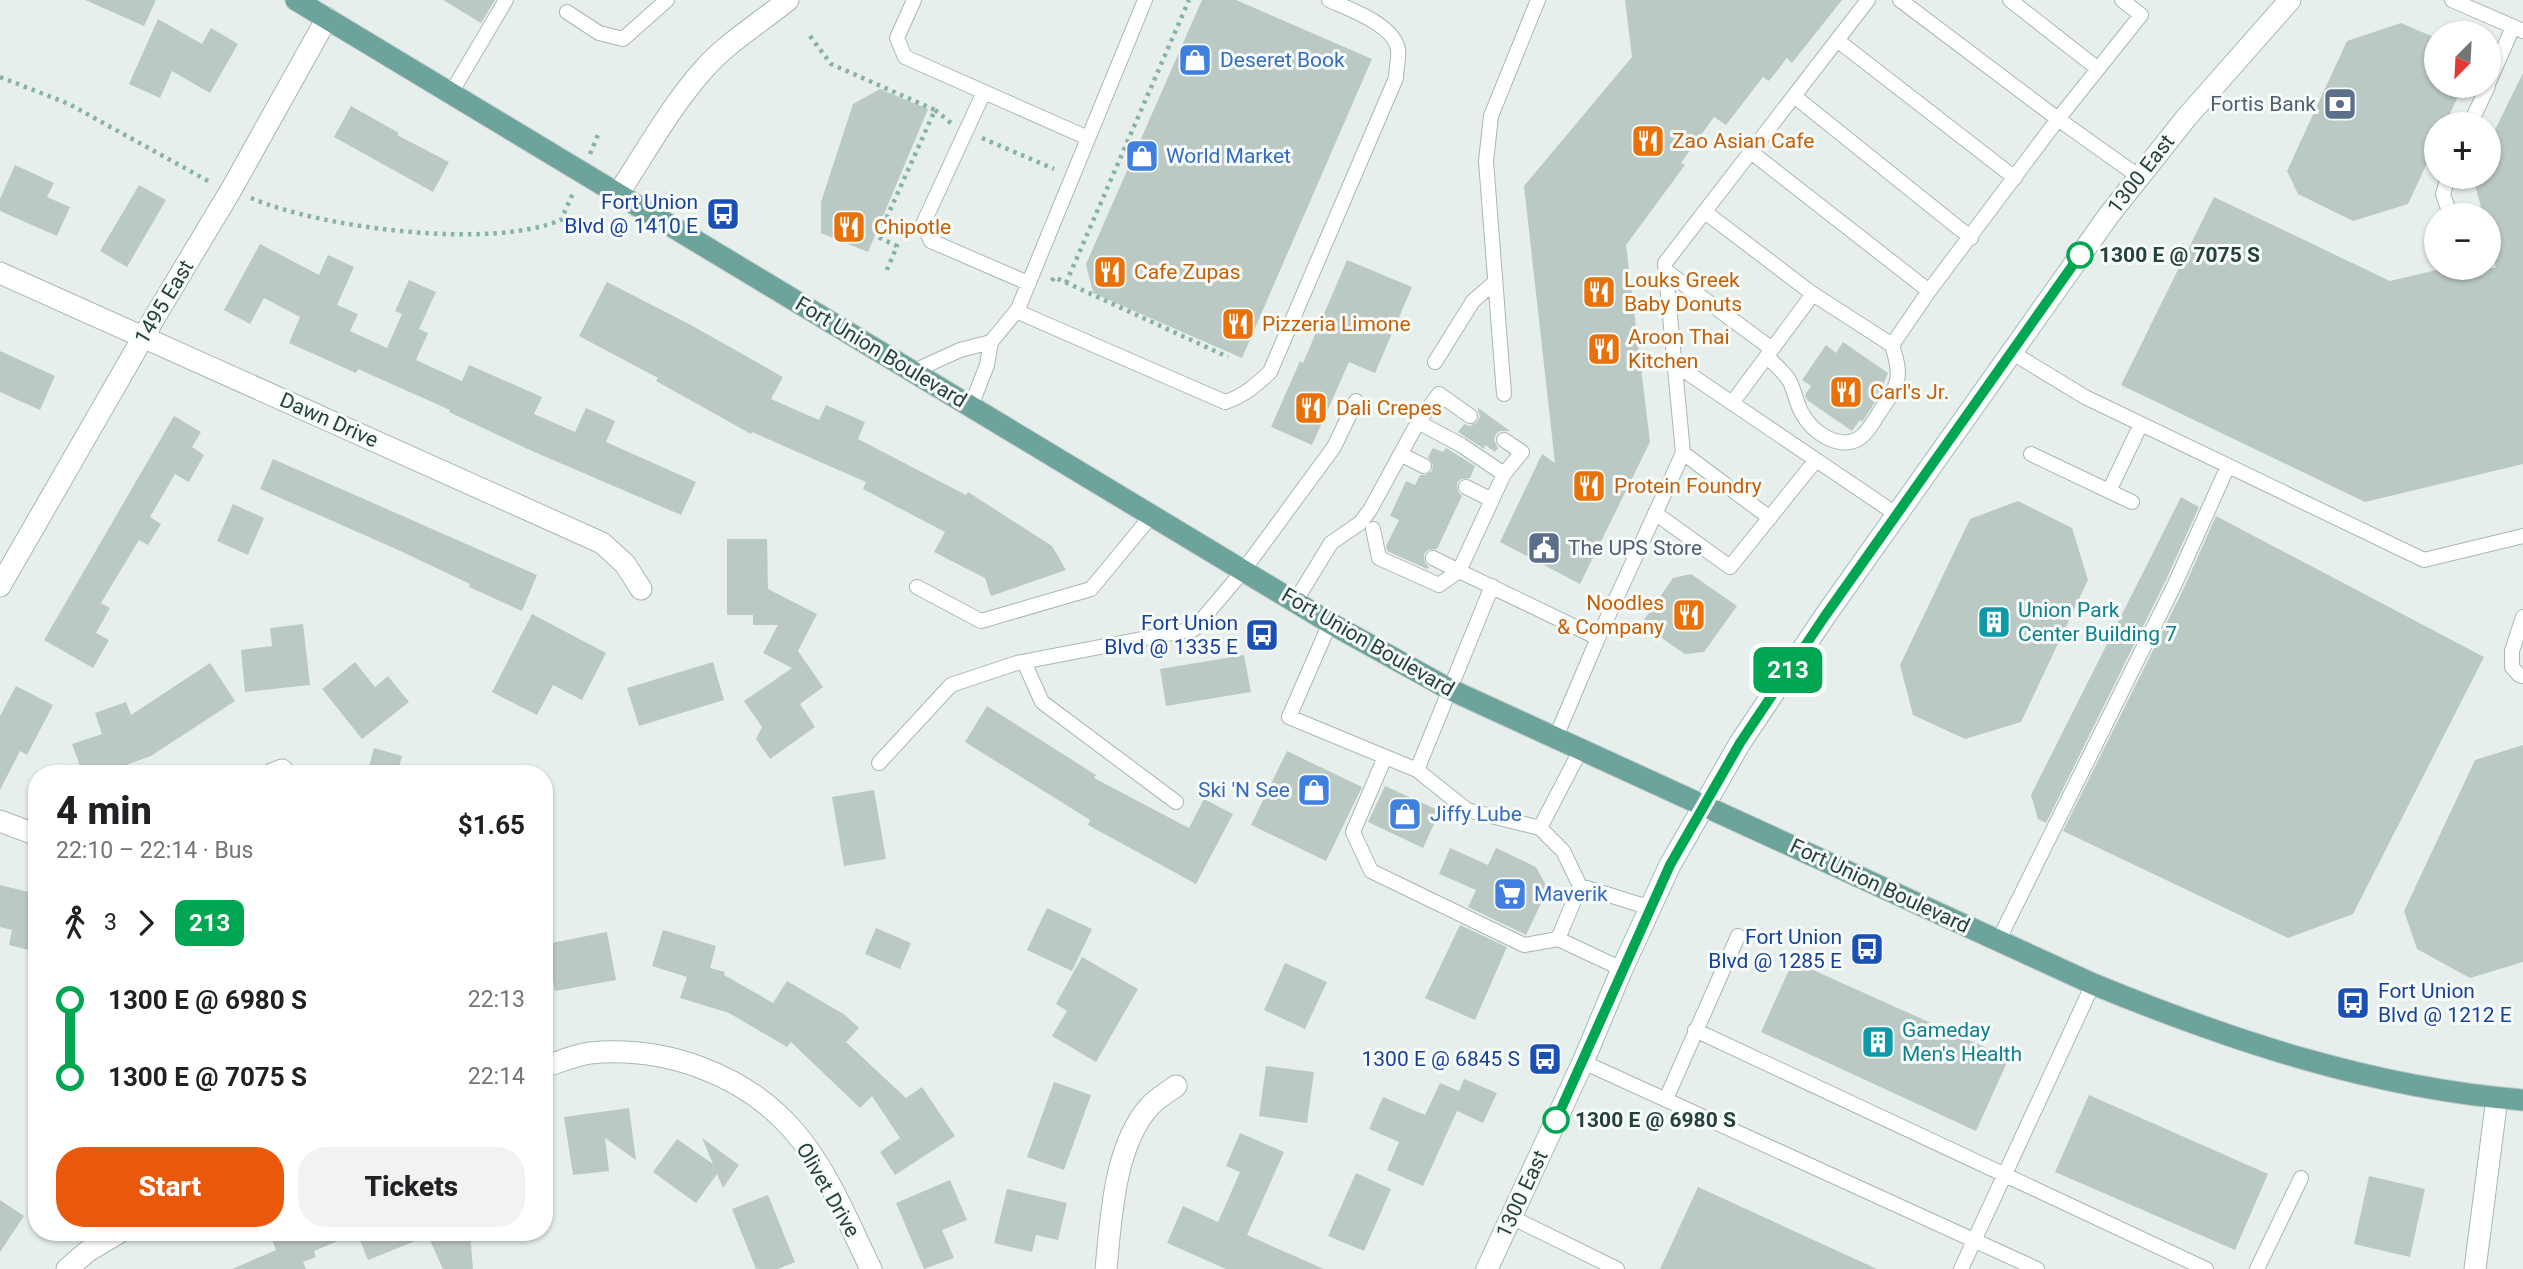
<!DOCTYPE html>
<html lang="en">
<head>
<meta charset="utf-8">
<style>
  :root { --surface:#fff; --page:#f2f2f2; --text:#202124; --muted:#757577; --accent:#ea580c }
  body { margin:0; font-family:Roboto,sans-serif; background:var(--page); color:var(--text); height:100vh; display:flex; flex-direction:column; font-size:26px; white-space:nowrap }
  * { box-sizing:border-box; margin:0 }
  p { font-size:23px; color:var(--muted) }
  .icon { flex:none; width:38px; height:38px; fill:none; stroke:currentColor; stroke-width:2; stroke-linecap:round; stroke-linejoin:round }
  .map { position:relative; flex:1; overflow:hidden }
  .sheet { position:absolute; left:28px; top:765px; width:525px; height:476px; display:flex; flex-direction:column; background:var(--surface); border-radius:28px; box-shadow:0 2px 5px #0004 }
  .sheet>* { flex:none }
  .badge { padding:0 14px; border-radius:10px; font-size:24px; line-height:46px }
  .needle { width:46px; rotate:204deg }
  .controls { position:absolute; left:2424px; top:21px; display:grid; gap:14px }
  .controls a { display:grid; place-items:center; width:77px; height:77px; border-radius:50%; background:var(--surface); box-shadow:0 2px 5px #0004; font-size:35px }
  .map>.badge { position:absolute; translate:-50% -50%; box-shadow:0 0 0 4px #fff }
  .legs { display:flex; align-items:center; gap:10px; height:77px; padding:0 28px; font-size:23px }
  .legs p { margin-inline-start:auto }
  .headline { display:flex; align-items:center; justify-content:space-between; height:119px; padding:0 28px }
  h1 { font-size:38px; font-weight:800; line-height:52px }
  .cta { display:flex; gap:14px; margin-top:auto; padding:14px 28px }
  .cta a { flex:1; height:80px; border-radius:28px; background:var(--accent); color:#fff; font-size:28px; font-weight:800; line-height:80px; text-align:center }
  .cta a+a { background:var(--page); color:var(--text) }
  ul { padding:0 28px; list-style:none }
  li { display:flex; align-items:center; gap:24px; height:77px; font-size:26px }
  li i { display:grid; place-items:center; width:10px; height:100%; margin:0 9px; background:currentColor }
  li i::after { content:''; width:18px; height:18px; margin:-9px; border:5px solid; border-radius:50%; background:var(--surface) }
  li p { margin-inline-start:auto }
  li:first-child i { background:linear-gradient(#0000 50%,currentColor 0) }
  li:last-child i { background:linear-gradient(currentColor 50%,#0000 0) }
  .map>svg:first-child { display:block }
  .building { fill:#bbc9c5 }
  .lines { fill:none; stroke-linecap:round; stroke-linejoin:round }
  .lane-casing { stroke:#a8b7b4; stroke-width:16 }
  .street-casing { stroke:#a8b7b4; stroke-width:23 }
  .secondary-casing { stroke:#a4bab5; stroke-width:23 }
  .primary-casing { stroke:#c2cac9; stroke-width:23 }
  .path { stroke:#87b1a9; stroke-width:4.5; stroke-dasharray:3.5 5; stroke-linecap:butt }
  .lane { stroke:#fff; stroke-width:14 }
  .street { stroke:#fff; stroke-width:21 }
  .secondary { stroke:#fff; stroke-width:21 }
  .primary { stroke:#6ca39b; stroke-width:21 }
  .line-1-casing { stroke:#fff; stroke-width:16 }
  .line-1 { stroke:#00a651; stroke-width:10 }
  .stop-1-dot { fill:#fff; stroke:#00a651; stroke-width:3.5 }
  .labels { text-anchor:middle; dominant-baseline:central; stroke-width:6; stroke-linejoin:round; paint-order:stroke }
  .shop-label { font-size:21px; fill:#366cbe; stroke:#f7fbf9; text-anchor:start }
  .service-label { font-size:21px; fill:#4e5e75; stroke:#f7fbf9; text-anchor:end }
  .food-label { font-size:21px; fill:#c56008; stroke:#f7fbf9; text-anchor:start }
  .street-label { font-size:21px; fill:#25413d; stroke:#f7fbf9 }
  .transit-label { font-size:21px; fill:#164399; stroke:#f7fbf9; text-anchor:end }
  .stop-label { font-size:21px; font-weight:bold; fill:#25413d; stroke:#f7fbf9; text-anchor:start }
  .culture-label { font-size:21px; fill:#0d838f; stroke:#f7fbf9; text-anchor:start }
</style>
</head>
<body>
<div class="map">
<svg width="2523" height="1269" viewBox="0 0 2523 1269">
  <rect width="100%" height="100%" fill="#e6efec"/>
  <path class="building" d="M85,0H156L144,26Z
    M443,0H495L481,23Z
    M1202,0H1236L1372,59L1242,358L1093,293L1086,264Z
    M1625,0H1842L1792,63L1787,58L1769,81L1763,77L1726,125L1714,117L1681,163L1685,165L1626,245L1650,442L1580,584L1500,542L1542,454L1555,463L1524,186L1632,57Z
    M158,19L202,44L211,28L238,44L210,93L172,71L160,98L129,84Z
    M2401,23L2436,38V86H2463L2445,124H2436V144L2408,204L2353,221L2298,194L2287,171L2347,41Z
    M2523,73V464L2365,502L2121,385L2214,197L2390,281L2445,268H2496L2488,239V215H2483L2473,177H2488V144Z
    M880,89L928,109L868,252L821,233V202L853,104Z
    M351,106L399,133L397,135L449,162L433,192L334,137Z
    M15,165L54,183L47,197L70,207L57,236L0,211V199Z
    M139,185L166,200L127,267L100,251Z
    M260,244L319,275L328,255L354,267L337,305L358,314L350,331L387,348L402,314L395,311L409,280L436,292L419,329L428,333L416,360L462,381L469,365L542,397L534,414L575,432L586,408L615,421L606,442L696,482L681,515L532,451L449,412L450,410L358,369L356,373L289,343L300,317L264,298L250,324L224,310Z
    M1347,260L1412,287L1375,373L1349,362L1312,445L1271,427L1300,361L1303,363Z
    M607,282L689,324L783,377L771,399L819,420L826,405L865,422L858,439L966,495L968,492L1052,546L1066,570L991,596L985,578L934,552L945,532L863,489L866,482L752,432L751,434L656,381L658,378L579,336Z
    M1843,342L1888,373L1879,396L1862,422L1860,420L1852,431L1807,400L1805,395L1811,386L1802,380L1826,345L1836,353Z
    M0,351L55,376L40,410L0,392Z
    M1477,407L1510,431H1500L1496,434L1494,440L1498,448L1495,452L1485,445L1484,449L1458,432L1464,424L1470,426L1477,422L1480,416Z
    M174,416L201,432L192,447L204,455L189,482L175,474L150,517L161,524L148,545L139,540L101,603L110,608L96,633L109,640L93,668L44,640Z
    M1433,448L1443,452L1446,448L1475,466L1470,478L1461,479L1457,483L1458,492L1462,496L1437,549L1428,550L1424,554L1425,563L1429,567L1427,569L1387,551L1386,546L1399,520L1390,516L1406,481L1415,485L1420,475H1425L1432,471L1433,465L1428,457Z
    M273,459L537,575L522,611L469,587L470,584L396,549L260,489Z
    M2181,497L2199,507L2165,582L2046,823L2038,819L2031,795Z
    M2018,501L2072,528L2088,580L2021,722L1965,739L1913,715L1900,665L1970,519Z
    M233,504L264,518L248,555L217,541Z
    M2216,516L2484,657L2353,914L2288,938L2063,831L2183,590Z
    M727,539H767L768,589L817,614L798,651L823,687L800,704L815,727L770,759L756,739L762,727L744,701L792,668L763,653L778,625H753V615H727Z
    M1691,574L1737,606L1704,652L1685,654L1641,624L1673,578Z
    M532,614L606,653L582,700L553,685L537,715L492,692Z
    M303,624L310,685L245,692L241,650L272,646L270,628Z
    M1244,655L1251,692L1166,706L1160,669Z
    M355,662L375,687L388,676L409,702L362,739L322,689Z
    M713,662L724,700L639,726L627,688Z
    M210,663L235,701L151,756L101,774H83L72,744L102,734L95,713L126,702L131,715Z
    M16,686L53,705L27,755L20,751L0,790V716Z
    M987,706L1096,775L1094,778L1189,828L1204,799L1233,814L1196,884L1088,825L1090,820L965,742Z
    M2523,745V962L2470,978L2417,949L2404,911L2475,760Z
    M374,748L402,756L397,774H367Z
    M1287,751L1362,787L1326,861L1251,825Z
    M1385,786L1440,811L1423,848L1368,822Z
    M874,790L886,859L844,866L832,797Z
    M1450,848L1488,865L1496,848L1536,867L1548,889L1526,935L1468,907L1476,890L1439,874Z
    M0,885L37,894V952L9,945L12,930L0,927Z
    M1047,908L1092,929L1072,971L1027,950Z
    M1460,925L1507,947L1475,1020L1425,998Z
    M876,928L911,943L900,969L865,954Z
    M663,930L716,946L710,968L725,972L724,975L773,1003L787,981L845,1015L859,1028L846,1042L906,1098L922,1087L955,1136L895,1175L880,1152L900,1138L872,1096L860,1108L791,1042L787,1047L729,1013L680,998L687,977L652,966Z
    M607,932L616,980L555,991L546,944Z
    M1082,957L1138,989L1096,1062L1052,1036L1067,1011L1056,1004Z
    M1793,961L2009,1058L1976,1131L1761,1032Z
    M1285,963L1327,982L1305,1029L1264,1010Z
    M1266,1066L1314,1072L1307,1123L1259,1116Z
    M1464,1079L1497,1093L1483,1123L1457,1111L1423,1186L1387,1170L1399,1142L1369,1129L1383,1097L1425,1115L1440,1083L1459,1091Z
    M1054,1082L1091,1095L1064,1170L1027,1157Z
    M2089,1095L2268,1174L2235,1250L2055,1172Z
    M629,1108L636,1160L605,1138L609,1171L573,1175L564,1117Z
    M1240,1133L1284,1152L1247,1235L1324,1269H1226L1167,1243L1183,1206L1218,1222L1240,1172L1226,1166Z
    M702,1138L739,1165L723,1188L717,1174L696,1203L653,1172L677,1139L713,1164Z
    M1356,1173L1391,1189L1364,1251L1328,1236Z
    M2369,1176L2425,1189L2410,1257L2354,1244Z
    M950,1180L967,1220L942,1230L954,1258L924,1269L896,1203Z
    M1698,1187L1877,1269H1660Z
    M1007,1189L1067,1203L1058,1240L1036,1235L1032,1252L994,1243Z
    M768,1195L795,1262L778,1269H756L732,1209Z
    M0,1200L24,1216L0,1252Z
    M269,1232H470L473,1269H443L428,1236L368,1260L357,1233L314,1251L316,1257L303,1262L306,1269H232L276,1250Z"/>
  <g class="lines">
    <defs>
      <path id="lane" d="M914,0L897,38L905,57L1088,138
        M1900,0L2058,119L2141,15L2122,0
        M2010,0L2098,69
        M2452,0L2523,31
        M567,12L599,33L623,39L667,0
        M1837,40L2015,178
        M2488,84L2513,27
        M984,92L923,224L931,241L1028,283
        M451,93L506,0
        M1794,96L1971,238
        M2470,124L2488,86
        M1751,152L1929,291
        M2448,177L2443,194L2450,215
        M1705,212L1813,294
        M1666,271L1772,349
        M1016,311L1225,402C1244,396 1256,385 1270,372L1396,78C1396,69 1399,59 1398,50C1395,25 1349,9 1329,0
        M2011,352L2085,397L2424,560L2523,536
        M1767,356C1774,364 1783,371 1789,380C1795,391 1796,404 1803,415C1813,432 1838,450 1858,439C1868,433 1875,419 1881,410C1900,383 1902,376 1892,345
        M1435,362L1473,301L1495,282
        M1673,363L1896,514
        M914,371L960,350L991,342
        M1504,394L1486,161L1491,116L1538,0
        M1732,403L1813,294L1892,345L1929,291L2058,119L2138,176
        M971,406L987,365L991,342L1018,309L1145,0
        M1418,422L1439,394L1470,416
        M1504,440L1522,452L1504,474
        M1683,453L1770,518
        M2031,454L2132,502
        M1402,455L1424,466
        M1466,487L1492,500
        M2109,491L2141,424
        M1655,513L1730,567L1816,460
        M1373,529L1379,558L1439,585L1459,571L1433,558
        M917,587L981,621L1091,589L1152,515
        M1295,602L1331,543L1360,523L1370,510L1418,422L1461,445L1504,474L1459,571L1598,638L1555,739
        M2523,617L2512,651V667L2519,675L2523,676
        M1330,623L1289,717L1417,770L1492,586
        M1598,638L1683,453L1665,263L1868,0
        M1024,662L1042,702L1176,802
        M1385,757L1353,832L1371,871L1524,945L1558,939
        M879,763L951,685L1017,663L1194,629L1243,571L1334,447L1356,401
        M1417,770L1467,810L1540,828L1563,851L1580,886L1558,939L1622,969
        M1540,828L1580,751
        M1580,886L1651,908
        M1998,941L2174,586L2228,466
        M1695,1030L2206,1269
        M1583,1062L2037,1269
        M1666,1099L1738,936
        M1511,1217L1617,1269
        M1961,1269L2093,984
        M2257,1269L2301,1178"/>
      <path id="street" d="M618,194C646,152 670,107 704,69C728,42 760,23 788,0
        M0,273L602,543L625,564L641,589
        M0,586L156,315L231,190L327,18
        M272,774L282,770
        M0,821L37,835
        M544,1067C559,1062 575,1055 590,1053C664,1046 743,1073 793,1130C827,1169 848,1222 871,1269
        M67,1269L88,1251L120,1232
        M1106,1269C1111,1219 1114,1145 1150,1106C1157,1098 1168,1092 1176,1086
        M2475,1269L2497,1098"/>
      <path id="secondary" d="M1487,1269L1583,1062L1622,969L1670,865L1740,743L1825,616L2109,215L2186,118L2290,0"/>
      <path id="primary" d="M296,0L1330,623L1449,689L2093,984C2232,1041 2373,1088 2523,1100"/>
    </defs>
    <use href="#lane" class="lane-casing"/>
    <use href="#street" class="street-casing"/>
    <use href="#secondary" class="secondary-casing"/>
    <use href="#primary" class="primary-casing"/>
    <path class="path" d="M810,36L831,64L935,110L878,237L897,246L886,272
      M0,77L69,104L210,182
      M935,110L951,123
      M982,138L1054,169
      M590,154L599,132
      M251,198C321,228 490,250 561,220L574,191
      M1052,281L1054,277L1228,357
      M1066,283L1189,0"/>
    <use href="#lane" class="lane"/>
    <use href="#street" class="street"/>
    <use href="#secondary" class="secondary"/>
    <use href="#primary" class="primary"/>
  </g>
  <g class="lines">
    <defs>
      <path id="line-1" d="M1556,1120L1670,865L1740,743L1825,616L2080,255"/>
    </defs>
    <use href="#line-1" class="line-1-casing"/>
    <use href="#line-1" class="line-1"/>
  </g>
  <defs>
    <symbol id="shop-square" viewBox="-11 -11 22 22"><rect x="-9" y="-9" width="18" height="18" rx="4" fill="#3f7fe0" stroke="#f7fbf9"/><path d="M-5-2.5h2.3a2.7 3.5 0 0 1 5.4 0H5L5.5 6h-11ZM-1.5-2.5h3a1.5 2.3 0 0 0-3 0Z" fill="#fff"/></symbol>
    <symbol id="bank-square" viewBox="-11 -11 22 22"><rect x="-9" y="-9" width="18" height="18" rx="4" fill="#5c6f8a" stroke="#f7fbf9"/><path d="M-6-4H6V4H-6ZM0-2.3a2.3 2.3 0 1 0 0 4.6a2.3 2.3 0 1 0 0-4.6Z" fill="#fff"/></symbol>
    <symbol id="restaurant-square" viewBox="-11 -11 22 22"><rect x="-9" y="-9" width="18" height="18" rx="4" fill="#e8710a" stroke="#f7fbf9"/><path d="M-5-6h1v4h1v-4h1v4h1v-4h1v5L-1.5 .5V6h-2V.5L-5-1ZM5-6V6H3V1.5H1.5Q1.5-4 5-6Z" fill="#fff"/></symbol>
    <symbol id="bus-square" viewBox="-11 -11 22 22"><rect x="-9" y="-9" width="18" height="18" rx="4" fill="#1a4fb4" stroke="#f7fbf9"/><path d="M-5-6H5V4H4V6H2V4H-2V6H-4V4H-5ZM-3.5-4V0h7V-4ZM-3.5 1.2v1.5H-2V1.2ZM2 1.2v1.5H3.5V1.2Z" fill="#fff"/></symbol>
    <symbol id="civic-square" viewBox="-11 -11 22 22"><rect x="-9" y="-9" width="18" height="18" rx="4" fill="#5c6f8a" stroke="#f7fbf9"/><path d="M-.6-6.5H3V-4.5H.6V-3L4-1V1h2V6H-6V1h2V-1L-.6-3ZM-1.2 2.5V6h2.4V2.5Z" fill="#fff"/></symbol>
    <symbol id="building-square" viewBox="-11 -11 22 22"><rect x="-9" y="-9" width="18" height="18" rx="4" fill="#0f9aa8" stroke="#f7fbf9"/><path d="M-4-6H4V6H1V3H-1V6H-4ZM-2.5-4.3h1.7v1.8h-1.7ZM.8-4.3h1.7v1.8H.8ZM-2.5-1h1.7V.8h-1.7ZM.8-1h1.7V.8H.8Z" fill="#fff"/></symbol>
    <symbol id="supermarket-square" viewBox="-11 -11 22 22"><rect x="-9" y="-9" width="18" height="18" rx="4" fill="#3f7fe0" stroke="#f7fbf9"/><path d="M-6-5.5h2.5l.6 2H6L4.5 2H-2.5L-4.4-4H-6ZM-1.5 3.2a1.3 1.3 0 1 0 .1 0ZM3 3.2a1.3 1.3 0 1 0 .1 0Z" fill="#fff"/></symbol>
  </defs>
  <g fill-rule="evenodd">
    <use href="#shop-square" x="1176" y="41" width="38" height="38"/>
    <use href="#bank-square" x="2321" y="85" width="38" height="38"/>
    <use href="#restaurant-square" x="1629" y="122" width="38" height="38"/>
    <use href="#shop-square" x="1123" y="137" width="38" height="38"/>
    <use href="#bus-square" x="704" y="195" width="38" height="38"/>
    <use href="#restaurant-square" x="830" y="208" width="38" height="38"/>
    <use href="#restaurant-square" x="1091" y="253" width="38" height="38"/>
    <use href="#restaurant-square" x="1580" y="273" width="38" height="38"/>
    <use href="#restaurant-square" x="1219" y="305" width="38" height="38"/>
    <use href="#restaurant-square" x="1585" y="330" width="38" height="38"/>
    <use href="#restaurant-square" x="1827" y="373" width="38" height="38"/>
    <use href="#restaurant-square" x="1292" y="389" width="38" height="38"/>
    <use href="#restaurant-square" x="1570" y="467" width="38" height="38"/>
    <use href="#civic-square" x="1525" y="529" width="38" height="38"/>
    <use href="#restaurant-square" x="1670" y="596" width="38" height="38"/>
    <use href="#building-square" x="1975" y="603" width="38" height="38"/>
    <use href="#bus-square" x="1243" y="616" width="38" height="38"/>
    <use href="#shop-square" x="1295" y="771" width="38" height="38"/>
    <use href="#shop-square" x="1386" y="795" width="38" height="38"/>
    <use href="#supermarket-square" x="1491" y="875" width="38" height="38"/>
    <use href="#bus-square" x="1848" y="930" width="38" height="38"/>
    <use href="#bus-square" x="2334" y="984" width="38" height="38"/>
    <use href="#building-square" x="1859" y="1023" width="38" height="38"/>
    <use href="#bus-square" x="1526" y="1040" width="38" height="38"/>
  </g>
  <g class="stop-1-dot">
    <circle cx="2080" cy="255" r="12"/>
    <circle cx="1556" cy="1120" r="12"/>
  </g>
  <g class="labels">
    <g class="shop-label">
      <text x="1220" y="60">Deseret Book</text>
      <text x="1166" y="156">World Market</text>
      <text x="1290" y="790" text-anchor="end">Ski 'N See</text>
      <text x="1430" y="814">Jiffy Lube</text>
      <text x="1534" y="894">Maverik</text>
    </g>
    <g class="service-label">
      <text x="2316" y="104">Fortis Bank</text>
      <text x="1568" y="548" text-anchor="start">The UPS Store</text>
    </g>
    <g class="food-label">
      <text x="1672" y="141">Zao Asian Cafe</text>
      <text x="874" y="227">Chipotle</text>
      <text x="1134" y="272">Cafe Zupas</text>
      <text x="1624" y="280">Louks Greek<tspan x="1624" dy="24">Baby Donuts</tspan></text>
      <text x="1262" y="324">Pizzeria Limone</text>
      <text x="1628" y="337">Aroon Thai<tspan x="1628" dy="24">Kitchen</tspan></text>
      <text x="1870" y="392">Carl's Jr.</text>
      <text x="1336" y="408">Dali Crepes</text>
      <text x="1614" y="486">Protein Foundry</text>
      <text x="1664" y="603" text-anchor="end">Noodles<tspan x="1664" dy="24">&amp; Company</tspan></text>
    </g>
    <g class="street-label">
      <text transform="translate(2141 174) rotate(-52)">1300 East</text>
      <text transform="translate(164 302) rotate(-59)">1495 East</text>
      <text transform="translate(881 352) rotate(31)">Fort Union Boulevard</text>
      <text transform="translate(329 420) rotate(24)">Dawn Drive</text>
      <text transform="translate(1368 642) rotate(30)">Fort Union Boulevard</text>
      <text transform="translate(1880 886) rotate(25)">Fort Union Boulevard</text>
      <text transform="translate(828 1190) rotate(60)">Olivet Drive</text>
      <text transform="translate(1522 1194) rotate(-65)">1300 East</text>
    </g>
    <g class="transit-label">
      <text x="698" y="202">Fort Union<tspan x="698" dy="24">Blvd @ 1410 E</tspan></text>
      <text x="1238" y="623">Fort Union<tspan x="1238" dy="24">Blvd @ 1335 E</tspan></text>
      <text x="1842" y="937">Fort Union<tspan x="1842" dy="24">Blvd @ 1285 E</tspan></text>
      <text x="2378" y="991" text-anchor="start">Fort Union<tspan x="2378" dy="24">Blvd @ 1212 E</tspan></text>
      <text x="1520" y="1059">1300 E @ 6845 S</text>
    </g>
    <g class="stop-label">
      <text x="2099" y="255">1300 E @ 7075 S</text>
      <text x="1575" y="1120">1300 E @ 6980 S</text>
    </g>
    <g class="culture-label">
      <text x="2018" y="610">Union Park<tspan x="2018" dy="24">Center Building 7</tspan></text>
      <text x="1902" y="1030">Gameday<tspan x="1902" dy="24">Men's Health</tspan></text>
    </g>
  </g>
</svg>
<div class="controls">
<a><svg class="needle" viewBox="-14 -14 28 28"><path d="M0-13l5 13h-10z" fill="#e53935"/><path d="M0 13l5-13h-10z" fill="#757577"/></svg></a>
<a>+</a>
<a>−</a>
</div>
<b class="badge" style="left:1788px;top:670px;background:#00a651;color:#fff">213</b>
<section class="sheet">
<div class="headline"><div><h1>4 min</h1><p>22:10 – 22:14 · Bus</p></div><b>$1.65</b></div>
<div class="legs"><svg class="icon" aria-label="walk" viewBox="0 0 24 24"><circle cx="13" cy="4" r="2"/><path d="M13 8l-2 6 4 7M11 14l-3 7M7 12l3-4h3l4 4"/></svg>3<svg class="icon" aria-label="forward" viewBox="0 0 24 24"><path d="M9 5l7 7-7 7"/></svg><b class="badge" style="background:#00a651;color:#fff">213</b></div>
<ul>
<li><i style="color:#00a651"></i><b>1300 E @ 6980 S</b><p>22:13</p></li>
<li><i style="color:#00a651"></i><b>1300 E @ 7075 S</b><p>22:14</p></li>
</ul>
<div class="cta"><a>Start</a><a>Tickets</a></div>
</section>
</div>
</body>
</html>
